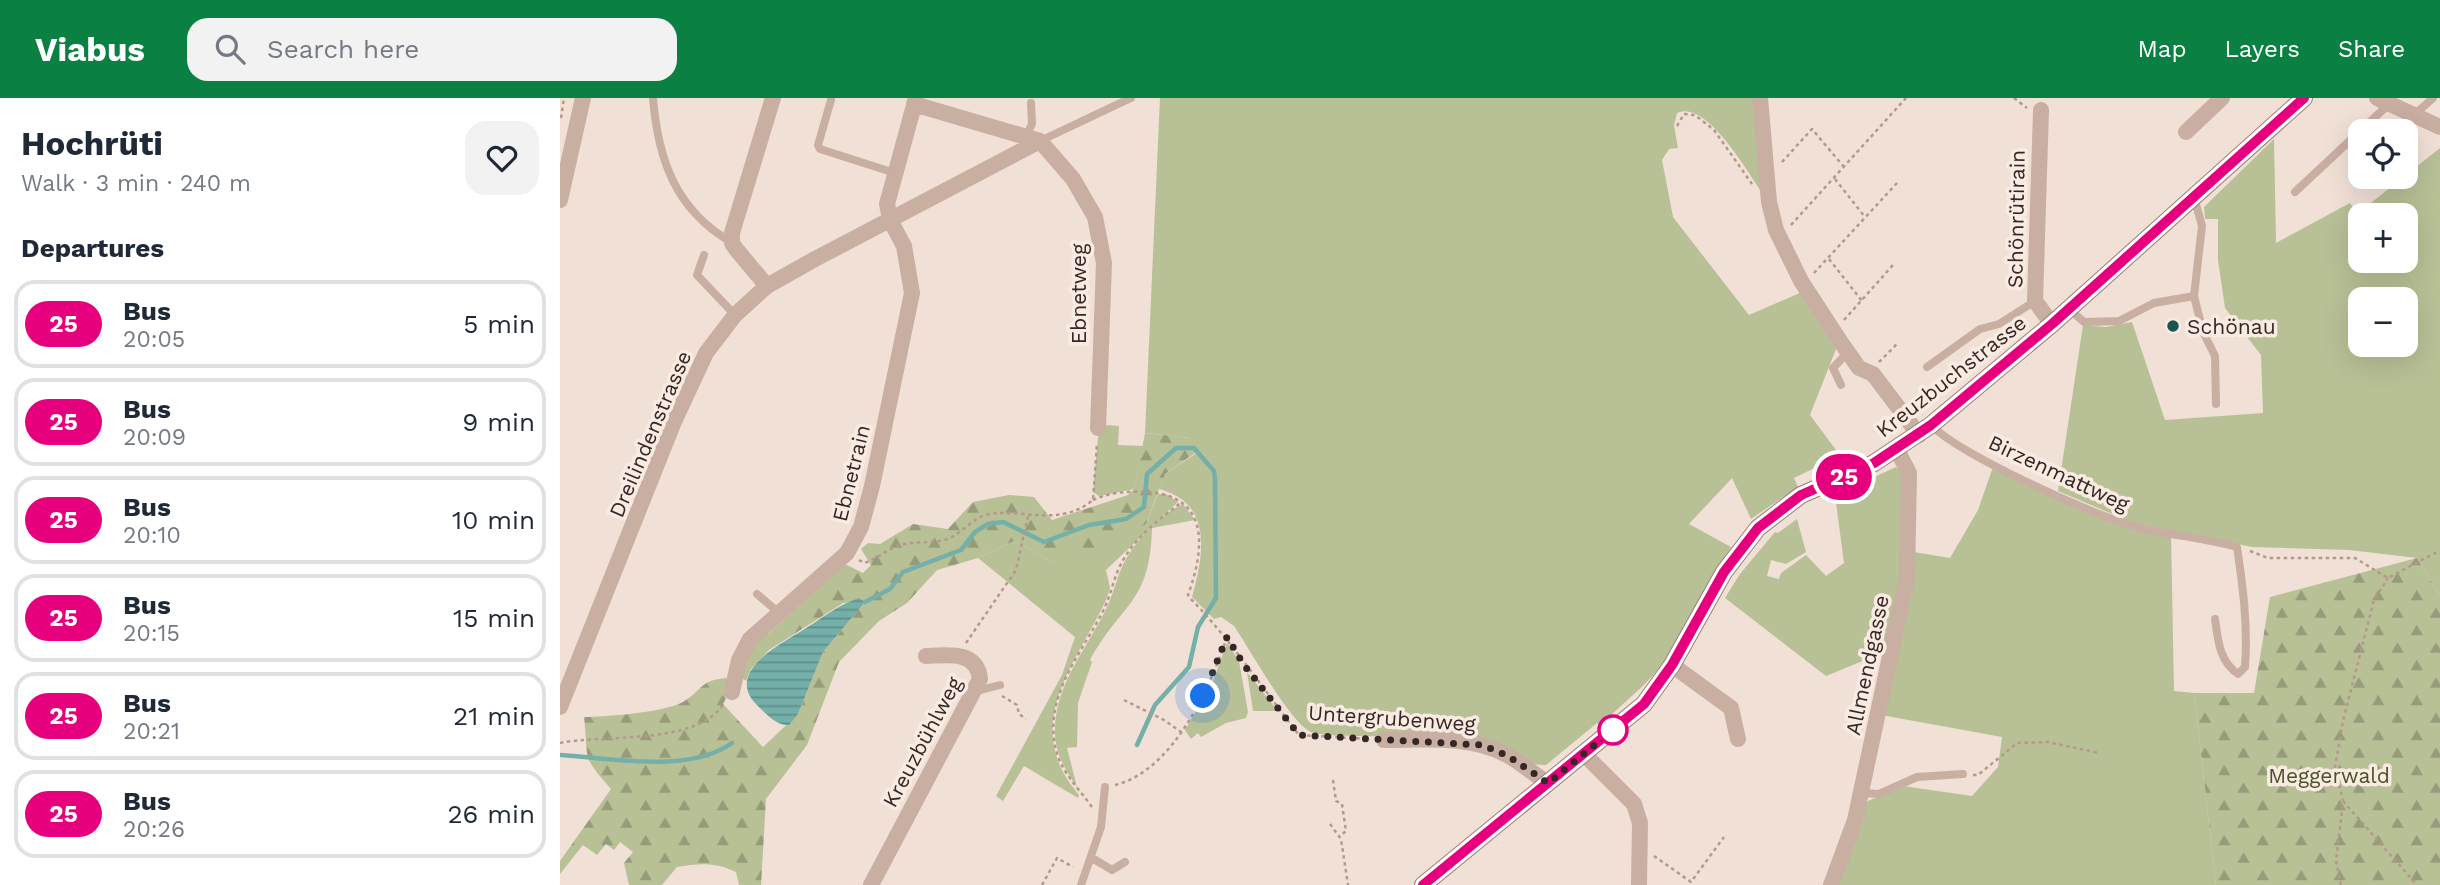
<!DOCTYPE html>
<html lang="en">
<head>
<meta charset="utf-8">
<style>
  :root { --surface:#fff; --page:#f2f2f3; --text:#1f2937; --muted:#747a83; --line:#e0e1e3; --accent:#0b8043 }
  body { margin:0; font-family:"Work Sans",sans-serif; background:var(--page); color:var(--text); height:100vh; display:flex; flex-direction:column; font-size:26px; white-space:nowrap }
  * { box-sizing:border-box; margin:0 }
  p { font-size:23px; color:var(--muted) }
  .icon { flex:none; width:38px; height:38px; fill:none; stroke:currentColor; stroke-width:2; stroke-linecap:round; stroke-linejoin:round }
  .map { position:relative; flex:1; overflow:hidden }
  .side { display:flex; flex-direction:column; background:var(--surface); width:560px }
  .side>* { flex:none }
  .badge { padding:0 14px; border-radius:23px; font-size:24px; line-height:46px }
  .controls { position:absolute; left:1788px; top:21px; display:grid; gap:14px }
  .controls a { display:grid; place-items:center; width:70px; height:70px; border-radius:14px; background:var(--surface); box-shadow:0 7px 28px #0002; font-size:35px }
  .you { position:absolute; width:35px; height:35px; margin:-18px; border:5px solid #fff; border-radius:50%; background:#1a73e8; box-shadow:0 0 0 10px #1a73e833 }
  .map>.badge { position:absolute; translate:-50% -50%; box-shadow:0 0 0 4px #fff }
  h2 { padding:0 21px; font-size:26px; line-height:63px }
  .round { display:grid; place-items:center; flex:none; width:74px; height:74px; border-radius:21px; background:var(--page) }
  .head { display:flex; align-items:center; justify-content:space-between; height:119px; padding:0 21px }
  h1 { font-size:33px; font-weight:700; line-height:52px }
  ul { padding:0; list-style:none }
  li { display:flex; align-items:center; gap:21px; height:88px; margin:0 14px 10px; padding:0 7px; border:4px solid var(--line); border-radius:21px }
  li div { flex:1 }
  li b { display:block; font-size:26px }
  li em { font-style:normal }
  li .badge { min-width:77px; font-weight:700; text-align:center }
  header { display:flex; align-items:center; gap:42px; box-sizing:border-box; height:98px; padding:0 35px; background:var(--accent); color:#fff }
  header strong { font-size:33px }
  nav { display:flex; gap:38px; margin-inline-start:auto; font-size:24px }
  .search { width:490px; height:63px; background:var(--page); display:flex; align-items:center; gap:18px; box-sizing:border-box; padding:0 24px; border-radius:21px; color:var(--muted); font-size:26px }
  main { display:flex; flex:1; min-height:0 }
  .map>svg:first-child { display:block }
  .grass { fill:#b8c096; fill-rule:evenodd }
  .forest { fill:url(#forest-firs) }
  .water { fill:url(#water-rules) }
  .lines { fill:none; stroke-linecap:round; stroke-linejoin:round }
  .stream { stroke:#74afa9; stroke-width:4.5 }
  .path { stroke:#b5988c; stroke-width:2.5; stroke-dasharray:3.5 3.5; stroke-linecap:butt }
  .lane { stroke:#c9aea2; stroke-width:8 }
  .street { stroke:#c9aea2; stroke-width:16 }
  .secondary { stroke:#9d7c73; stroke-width:18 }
  .line-casing { stroke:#fff; stroke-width:16 }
  .line { stroke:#e6007e; stroke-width:10 }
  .walk { stroke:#342725; stroke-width:7; stroke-dasharray:0 12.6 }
  .poi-dot { fill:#195651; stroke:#f9ebe2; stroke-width:2.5 }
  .stop-dot { fill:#fff; stroke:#e6007e; stroke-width:3.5 }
  .labels { text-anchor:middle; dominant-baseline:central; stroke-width:7; stroke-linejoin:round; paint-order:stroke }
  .street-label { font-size:21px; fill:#342725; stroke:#f9ebe2 }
  .poi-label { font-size:21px; fill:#342725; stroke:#f9ebe2; text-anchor:start }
  .park-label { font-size:21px; fill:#495328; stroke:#f9ebe2 }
</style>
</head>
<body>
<header>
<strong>Viabus</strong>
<div class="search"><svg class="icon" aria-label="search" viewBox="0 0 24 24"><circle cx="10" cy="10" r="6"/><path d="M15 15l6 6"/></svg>Search here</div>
<nav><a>Map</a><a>Layers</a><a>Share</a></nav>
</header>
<main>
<section class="side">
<div class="head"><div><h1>Hochrüti</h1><p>Walk · 3 min · 240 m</p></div><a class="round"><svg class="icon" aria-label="heart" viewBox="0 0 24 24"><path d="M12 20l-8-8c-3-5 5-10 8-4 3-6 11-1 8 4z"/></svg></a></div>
<h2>Departures</h2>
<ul>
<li><span class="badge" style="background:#e6007e;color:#fff">25</span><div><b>Bus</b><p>20:05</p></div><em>5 min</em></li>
<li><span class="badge" style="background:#e6007e;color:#fff">25</span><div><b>Bus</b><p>20:09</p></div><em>9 min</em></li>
<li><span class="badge" style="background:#e6007e;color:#fff">25</span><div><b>Bus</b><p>20:10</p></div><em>10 min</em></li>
<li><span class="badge" style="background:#e6007e;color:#fff">25</span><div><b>Bus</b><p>20:15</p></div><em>15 min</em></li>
<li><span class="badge" style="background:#e6007e;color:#fff">25</span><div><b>Bus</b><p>20:21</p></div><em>21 min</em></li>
<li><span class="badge" style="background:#e6007e;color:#fff">25</span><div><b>Bus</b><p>20:26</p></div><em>26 min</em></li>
</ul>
</section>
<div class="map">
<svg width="1880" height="787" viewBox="0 0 1880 787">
  <defs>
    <pattern id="forest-firs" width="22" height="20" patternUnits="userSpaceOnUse" patternTransform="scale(1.75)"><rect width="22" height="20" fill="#b8c096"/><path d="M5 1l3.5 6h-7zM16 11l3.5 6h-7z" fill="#969c7a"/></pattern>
    <pattern id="water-rules" width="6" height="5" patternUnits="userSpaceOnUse" patternTransform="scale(1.75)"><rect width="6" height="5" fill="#74afa9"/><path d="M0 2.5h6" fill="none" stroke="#608e89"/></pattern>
  </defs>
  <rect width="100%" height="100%" fill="#f1e0d6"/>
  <path class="grass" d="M600,0H1196L1201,93C1187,73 1146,1 1117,15L1114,27L1118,50L1109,51L1102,62L1113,119L1189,217L1242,194L1276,251L1250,317L1288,368L1275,360L1234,380L1238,389L1191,421L1172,380L1129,426L1171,449L1102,567L1085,586L1040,627L1037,625L986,667C953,667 925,645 894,640C867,636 763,642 749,633C727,619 691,553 674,528L661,519L654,521L632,499C644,456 653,405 599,391L605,376L638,354L630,340L585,335Z
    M1714,41L1716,145L1790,105L1797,116L1880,50V498L1857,460L1789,452L1692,449L1571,424L1498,393L1523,227L1546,229L1572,224L1605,322L1703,315L1701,257L1665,210L1658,162V121H1645L1644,109ZM1801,117H1846V163H1801ZM1801,201H1846V247H1801Z
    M547,327L559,328L558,347L583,348L574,391L539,398L533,394L538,339Z
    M1336,369C1362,392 1333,518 1327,553L1266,578L1165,500L1180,476L1215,434L1218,435L1237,421L1246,454L1226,466L1211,462L1207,478L1219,481L1221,475L1246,457L1266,478L1284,465L1275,397Z
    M1433,369L1497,399L1611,437L1614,593L1634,595L1656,787H1274L1303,707L1308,703L1343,688L1412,698L1438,669L1442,639L1321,617L1354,454L1390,460L1418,412Z
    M598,396H606L618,404L546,472L550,490L546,502C515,568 459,627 519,697L518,700L464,668L443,703L436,698L502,577L515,539L418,460L454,443L490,463L586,426Z
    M623,406L635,422L592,430C590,506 562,504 530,562L532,564L518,605L517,649L507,650L517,689C506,674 495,654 495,635C494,585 529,549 548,507C556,489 559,469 571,453C583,435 603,415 623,406Z
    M667,545L679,563L688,614L686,620L666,625L641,639L638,635L631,641L625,632L652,586Z
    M687,574L718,613H693Z"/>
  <path class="forest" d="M585,335L630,340L645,348L605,376L586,426L558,443L490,463L454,443L418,460L377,472L347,505L319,523L279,564L247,647L206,701L201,787H179L176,774C156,764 139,765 117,769L102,787H69L64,765L73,754L60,744L54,752L46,746L37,757L23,747L0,776V763L51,691C20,656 29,662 24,619C45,619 106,614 123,604C145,590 140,581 170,580L171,591L163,606L203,649L238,616L263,554L305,504L283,505L209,552L191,571L186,583L181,579L183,566L204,534L208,536L285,466L303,475L311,467L301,451L308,445L320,446L353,426L388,431L413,404L449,397L474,399L492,422L568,397L574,391Z
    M1857,460L1880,498V787H1656L1634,595H1694L1710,499Z"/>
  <path class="water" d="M299,500L305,504L263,554L238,616L229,627C217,628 206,616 198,608C163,575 219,547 243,532C262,520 278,507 299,500Z"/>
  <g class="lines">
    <path class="stream" d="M305,504L330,491L343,474L401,452L415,434L428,426L443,424L484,444L529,427L566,421L584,409L587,376L616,350H634L654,373L655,381L656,500L638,529L629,569L595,607L577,647
      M1,657C51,660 129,676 172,645"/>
    <path class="path" d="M1454,0L1467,10
      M1,20L4,0
      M1117,28L1124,16L1135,17L1154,32L1192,86
      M1222,64L1252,31L1284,69
      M1275,81L1305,119
      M1231,127L1346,0
      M1269,161L1302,203
      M1254,175L1337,85
      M1284,222L1333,167
      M1319,264L1338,245
      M533,402C550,394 569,393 587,394C650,398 645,450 628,497L630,500C671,542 703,591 739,637L810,641
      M1690,453L1708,460H1795L1828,480L1875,455L1880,456
      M299,462L304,465C317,461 326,452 338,448C356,441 374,448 392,439C403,433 416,418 429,416C466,411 500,429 533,402L537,346
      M406,545L456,472L468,418
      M442,598L457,607L459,616L466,621
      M564,602L604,622L621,634
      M0,645C43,636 138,648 164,605
      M1413,677H1418L1457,645L1488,644L1539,655
      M773,682L776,703L782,706L786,733L780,738
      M555,687C613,673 650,590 667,539
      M1783,703L1857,787
      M532,709C516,687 497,670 494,641C488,590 525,551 545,509C552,493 555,474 565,459C579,436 601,420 622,404
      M770,726L781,741L788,787
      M1094,758L1131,784L1164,739
      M482,787L497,760L513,769
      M1781,787L1776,763L1783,703L1775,669L1783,623L1814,502L1828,480"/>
    <path class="lane" d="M93,0C98,62 116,112 171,144
      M271,2L258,47L260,51L335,75
      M1854,17L1873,0
      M465,40L472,26L471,5
      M480,43L571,0
      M1735,94L1829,6
      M1634,99L1642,128L1634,198L1643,234L1655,258L1656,306
      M144,157L137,177L175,217
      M1509,211L1524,224L1559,223L1594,205L1634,198
      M1367,269L1420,231L1439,226L1475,203
      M1281,287L1273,270L1288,254
      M1371,327C1399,356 1536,419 1577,429C1610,437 1644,440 1677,449C1683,489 1688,528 1685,569L1678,576C1659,563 1658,542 1655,521
      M197,496L219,515
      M413,594L440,587
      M1301,695L1319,696L1357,679L1403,676
      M532,760L552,772L565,764
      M521,787L541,729L545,689"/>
    <path class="street" d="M1200,0L1209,104L1216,132L1241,183L1280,243L1299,270L1313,276L1359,337
      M1817,0L1880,29
      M354,6L480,43L513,81L535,119L544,165L538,330
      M1481,12L1475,203L1492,226
      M1626,34L1662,0
      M0,102L23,0
      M207,188L176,151L172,145V135L213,0
      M1112,567L1171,610L1178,641
      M172,594L179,562L190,541L287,455L301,429L312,388L352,195L344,148L330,122L327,106L356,0
      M0,609L113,326L146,255L175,217L207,188L255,161L480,43
      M824,642C864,642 911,637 947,657C962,665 974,677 988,685
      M1024,656L1074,706L1080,725L1079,787
      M311,787L420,581C417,552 387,557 366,558
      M1271,787L1295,722L1347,479L1349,375L1337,352"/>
    <path class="secondary" d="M863,787L1084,606L1112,567L1164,474L1198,430L1241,397L1314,365L1371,327L1492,226L1744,0"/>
  </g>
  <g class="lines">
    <defs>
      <path id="line" d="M863,787L1084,606L1112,567L1164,474L1198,430L1241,397L1314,365L1371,327L1492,226L1744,0"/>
    </defs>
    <use href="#line" class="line-casing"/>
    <use href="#line" class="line"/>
    <path class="walk" d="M643,598L667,539L684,567L739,637L922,647L948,658L988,685L1053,632"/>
  </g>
  <circle class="poi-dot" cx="1613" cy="228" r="7"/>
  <circle class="stop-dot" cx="1053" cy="632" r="14"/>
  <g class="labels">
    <g class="street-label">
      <text transform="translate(1456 121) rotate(-89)">Schönrütirain</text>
      <text transform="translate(518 196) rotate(-90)">Ebnetweg</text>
      <text transform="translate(1391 278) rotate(-38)">Kreuzbuchstrasse</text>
      <text transform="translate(90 336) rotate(-67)">Dreilindenstrasse</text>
      <text transform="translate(291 375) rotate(-76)">Ebnetrain</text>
      <text transform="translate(1499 375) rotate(25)">Birzenmattweg</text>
      <text transform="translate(1307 567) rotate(-78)">Allmendgasse</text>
      <text transform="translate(832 620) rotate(4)">Untergrubenweg</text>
      <text transform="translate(362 644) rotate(-62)">Kreuzbühlweg</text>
    </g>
    <g class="poi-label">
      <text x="1627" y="228">Schönau</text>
    </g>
    <g class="park-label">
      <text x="1769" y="677">Meggerwald</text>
    </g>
  </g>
</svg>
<div class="controls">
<a><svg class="icon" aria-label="locate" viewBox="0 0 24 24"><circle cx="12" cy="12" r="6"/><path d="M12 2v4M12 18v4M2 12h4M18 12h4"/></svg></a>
<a>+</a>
<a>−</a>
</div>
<div class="you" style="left:643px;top:598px"></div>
<b class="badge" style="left:1284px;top:379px;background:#e6007e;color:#fff">25</b>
</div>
</main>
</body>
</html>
